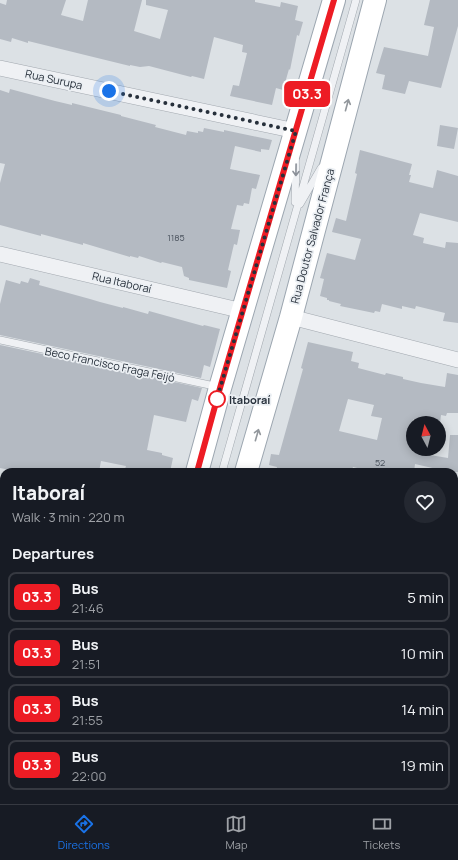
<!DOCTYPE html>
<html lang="en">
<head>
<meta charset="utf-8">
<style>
  :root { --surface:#171b24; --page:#242831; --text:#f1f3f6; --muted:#9ea1a6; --line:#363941; --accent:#1a73e8 }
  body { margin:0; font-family:Manrope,sans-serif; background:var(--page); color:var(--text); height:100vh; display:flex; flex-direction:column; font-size:15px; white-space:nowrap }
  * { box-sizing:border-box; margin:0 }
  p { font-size:13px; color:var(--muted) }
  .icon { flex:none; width:22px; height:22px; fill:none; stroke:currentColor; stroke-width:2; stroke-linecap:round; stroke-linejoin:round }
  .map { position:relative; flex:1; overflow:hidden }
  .panel { position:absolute; left:0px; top:468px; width:458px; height:336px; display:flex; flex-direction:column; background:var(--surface); border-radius:12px 12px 0 0; box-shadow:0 2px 10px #0003 }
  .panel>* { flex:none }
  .badge { padding:0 8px; border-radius:6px; font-size:14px; line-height:26px }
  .needle { width:26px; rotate:353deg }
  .fabs { position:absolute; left:406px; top:416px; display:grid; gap:8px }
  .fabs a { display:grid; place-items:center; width:40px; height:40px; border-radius:50%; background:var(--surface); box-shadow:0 2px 10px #0003; font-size:20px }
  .you { position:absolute; width:20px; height:20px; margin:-10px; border:3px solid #fff; border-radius:50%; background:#1a73e8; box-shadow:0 0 0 6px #1a73e833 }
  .map>.badge { position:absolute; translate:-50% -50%; box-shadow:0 0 0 2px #fff }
  h2 { padding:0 12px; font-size:15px; line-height:36px }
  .round { display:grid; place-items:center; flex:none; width:42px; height:42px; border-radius:21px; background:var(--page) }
  .head { display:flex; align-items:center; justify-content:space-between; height:68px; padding:0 12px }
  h1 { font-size:19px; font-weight:800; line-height:30px }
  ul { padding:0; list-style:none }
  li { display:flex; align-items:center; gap:12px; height:50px; margin:0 8px 6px; padding:0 4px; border:2px solid var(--line); border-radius:8px }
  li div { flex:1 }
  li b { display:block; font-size:15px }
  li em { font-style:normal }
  li .badge { min-width:44px; font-weight:700; text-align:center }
  .tabs { display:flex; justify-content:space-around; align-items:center; height:56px; border-top:1px solid var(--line); background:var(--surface); font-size:11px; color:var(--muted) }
  .tabs a { display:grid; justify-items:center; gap:2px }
  .tabs .selected { color:var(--accent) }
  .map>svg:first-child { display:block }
  .building { fill:#b4bac2; fill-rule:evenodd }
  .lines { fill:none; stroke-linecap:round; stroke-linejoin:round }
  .service-casing { stroke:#a2a8af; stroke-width:8 }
  .minor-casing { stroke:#a2a8af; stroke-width:16 }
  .tertiary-casing { stroke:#a2a8af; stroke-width:20 }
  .primary-casing { stroke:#9ca6b0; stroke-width:24 }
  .service { stroke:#eff1f4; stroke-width:7 }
  .minor { stroke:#eff1f4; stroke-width:15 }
  .tertiary { stroke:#eff1f4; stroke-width:19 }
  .primary { stroke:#fff; stroke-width:22 }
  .oneway { stroke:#93989d }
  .oneway2 { stroke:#8b9098 }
  .line-casing { stroke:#fff; stroke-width:9 }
  .line { stroke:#ed1c24; stroke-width:6 }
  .walk { stroke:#27303b; stroke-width:4; stroke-dasharray:0 7.2 }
  .stop-dot { fill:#fff; stroke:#ed1c24; stroke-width:2 }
  .labels { text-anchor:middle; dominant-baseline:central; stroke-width:3.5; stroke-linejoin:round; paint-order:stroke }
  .number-label { font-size:9px; fill:#4a525d }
  .street-label { font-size:11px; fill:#27303b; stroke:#ebeff3 }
  .stop-label { font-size:11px; font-weight:bold; fill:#27303b; stroke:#ebeff3; text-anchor:start }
</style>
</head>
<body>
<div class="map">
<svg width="458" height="804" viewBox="0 0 458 804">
  <rect width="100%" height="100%" fill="#dce1e5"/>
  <path class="building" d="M7,0H66L61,15L83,21L88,0H142L134,31L160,39L168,10L146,5V0H255V2L280,7L281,2L298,6L295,20L303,22L299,36L297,35L290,70L289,69L283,90L276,88L272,105L230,96L233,85L239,86L247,53L242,52L243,45L214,37L204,79L192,76L191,77L149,66L140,67L130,65V66L28,41V43L12,38L11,42L0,39V3L6,5Z
    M430,0H458V26L441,88L409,81L405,94L382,89L385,75L376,73L384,47L428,56L434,27L424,25Z
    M10,89L55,101L72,105V103L121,115V116L156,125L155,127L186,135L187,131L198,133V131L203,132L204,128L224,132V130L272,140L269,150L261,149V152L235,146L230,169L260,175L256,189L252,188L249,204L244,203L243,206L237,205L231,229L240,230L237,245L234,244L228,270L231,271L227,288L189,280V278L184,276L182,267L162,262L161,263L139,256L138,258L130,256V257L83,243V245L41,234V236L0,225V183L5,164L0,163V90L9,93Z
    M440,125L458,128L454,149L437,146Z
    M360,150L412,164L409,175H411L409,182L433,188L437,170L458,176V222L420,213L413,235L424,238L423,243L445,248L446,242L458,243V323L443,321L445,313L416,306L415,309L402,306V309L382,304L380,312L375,311L374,313L340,306L341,304L329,301V300H327V298L320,296L324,279L320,278L327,253L355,260L361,239L332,232L336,218L346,221L357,174L355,173Z
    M30,278L40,281L39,285L90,299L100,302L123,308V307L148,314L149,311L203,326L204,325L220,329L210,367L204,365L201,378L0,335V304L6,280L20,284L21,281L28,283Z
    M308,342L353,352L351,361L359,363L358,368L385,375L386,373L403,377V379L421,383L445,387L447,373L458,375V413H447L446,416L441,415L440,423L413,419V449H419L418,453L448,458L450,435H458V472H450L415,464L414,472H374L353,467L351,472H276L277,467L269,465L271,454L279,455L303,369L301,368ZM348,399L374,405L371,416L382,418L377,440L339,431Z
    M0,345L202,388L198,401L192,399L186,422L154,415L147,450L162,453V455L173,458L170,472H124L126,466L101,461L99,472H28L11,468L10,470L0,468Z"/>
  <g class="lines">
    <defs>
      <path id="service" d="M295,202L296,161
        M300,204L321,168
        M0,340L219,387
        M222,472L356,0
        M134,804L137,800"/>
      <path id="minor" d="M0,68L296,131
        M0,254L243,311
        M291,317L458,360
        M0,493L4,494
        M454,592L458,593
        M0,635L4,636
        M360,800L380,804"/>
      <path id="tertiary" d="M14,800L31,804"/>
      <path id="primary" d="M197,472L220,388L334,0
        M246,472L291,317L375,0
        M107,804L108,800
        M153,804L154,800"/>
    </defs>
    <use href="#service" class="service-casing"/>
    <use href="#minor" class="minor-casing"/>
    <use href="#tertiary" class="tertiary-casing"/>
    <use href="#primary" class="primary-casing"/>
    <use href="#service" class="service"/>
    <use href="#minor" class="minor"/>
    <use href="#tertiary" class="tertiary"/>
    <use href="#primary" class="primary"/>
  </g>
  <defs><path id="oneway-shaft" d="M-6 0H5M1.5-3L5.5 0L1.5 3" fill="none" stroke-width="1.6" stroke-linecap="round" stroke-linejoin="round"/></defs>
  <g class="oneway">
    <use href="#oneway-shaft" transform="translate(347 105) rotate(-75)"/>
    <use href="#oneway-shaft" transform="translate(257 435) rotate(-74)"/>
  </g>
  <use class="oneway2" href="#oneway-shaft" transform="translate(296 170) rotate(91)"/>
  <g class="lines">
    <defs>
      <path id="line" d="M197,472L220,388L334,0"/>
    </defs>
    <use href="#line" class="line-casing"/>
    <use href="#line" class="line"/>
    <path class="walk" d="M109,91L296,131L216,402L217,399"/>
  </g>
  <circle class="stop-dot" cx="217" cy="399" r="8"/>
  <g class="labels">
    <g class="number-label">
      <text x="176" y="237">1185</text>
      <text x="380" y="462">52</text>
    </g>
    <g class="street-label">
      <text transform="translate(54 79) rotate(12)">Rua Surupa</text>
      <text transform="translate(312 236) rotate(-75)">Rua Doutor Salvador França</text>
      <text transform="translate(122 282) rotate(13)">Rua Itaboraí</text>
      <text transform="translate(110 364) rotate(12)">Beco Francisco Fraga Feijó</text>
    </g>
    <g class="stop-label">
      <text x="229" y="399">Itaboraí</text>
    </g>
  </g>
</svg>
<div class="fabs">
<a><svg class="needle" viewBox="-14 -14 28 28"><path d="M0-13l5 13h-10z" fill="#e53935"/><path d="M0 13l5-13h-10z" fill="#9ea1a6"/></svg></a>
</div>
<div class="you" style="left:109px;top:91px"></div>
<b class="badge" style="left:307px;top:94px;background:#ed1c24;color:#fff">03.3</b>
<section class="panel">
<div class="head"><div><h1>Itaboraí</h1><p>Walk · 3 min · 220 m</p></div><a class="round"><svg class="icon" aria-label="heart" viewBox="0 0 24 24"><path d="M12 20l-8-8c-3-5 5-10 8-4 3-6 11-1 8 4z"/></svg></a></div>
<h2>Departures</h2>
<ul>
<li><span class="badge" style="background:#ed1c24;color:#fff">03.3</span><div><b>Bus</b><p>21:46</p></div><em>5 min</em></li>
<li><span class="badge" style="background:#ed1c24;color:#fff">03.3</span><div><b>Bus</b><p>21:51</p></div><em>10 min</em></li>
<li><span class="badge" style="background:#ed1c24;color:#fff">03.3</span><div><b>Bus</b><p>21:55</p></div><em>14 min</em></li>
<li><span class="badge" style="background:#ed1c24;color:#fff">03.3</span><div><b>Bus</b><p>22:00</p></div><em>19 min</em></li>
</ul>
</section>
</div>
<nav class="tabs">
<a class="selected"><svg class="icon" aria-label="directions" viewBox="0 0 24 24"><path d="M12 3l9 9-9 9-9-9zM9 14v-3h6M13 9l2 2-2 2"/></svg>Directions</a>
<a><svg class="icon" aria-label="map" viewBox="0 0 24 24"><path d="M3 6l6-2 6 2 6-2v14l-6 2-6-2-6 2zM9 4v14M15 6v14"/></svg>Map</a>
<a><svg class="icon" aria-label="tickets" viewBox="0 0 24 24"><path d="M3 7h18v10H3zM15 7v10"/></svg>Tickets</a>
</nav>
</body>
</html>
